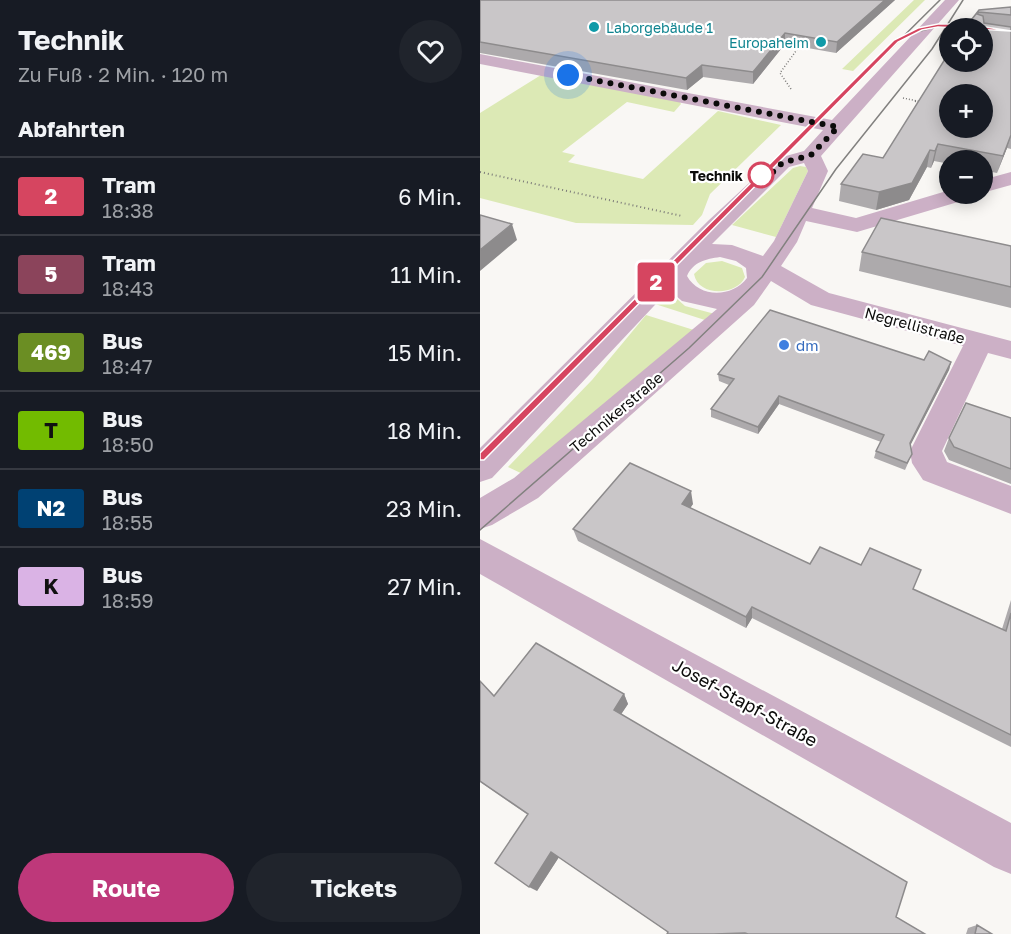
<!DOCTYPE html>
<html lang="de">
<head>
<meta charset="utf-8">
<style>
  :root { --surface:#171b24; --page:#20242c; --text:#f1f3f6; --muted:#9ea1a6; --line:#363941; --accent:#be387a }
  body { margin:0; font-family:"Golos Text",sans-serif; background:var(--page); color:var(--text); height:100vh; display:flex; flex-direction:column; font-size:22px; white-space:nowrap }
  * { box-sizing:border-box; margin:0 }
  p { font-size:20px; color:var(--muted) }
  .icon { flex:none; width:33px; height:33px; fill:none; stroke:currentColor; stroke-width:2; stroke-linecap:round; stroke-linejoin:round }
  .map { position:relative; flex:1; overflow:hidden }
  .drawer { display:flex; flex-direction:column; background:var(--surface); width:480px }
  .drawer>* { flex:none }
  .badge { padding:0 12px; border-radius:4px; font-size:21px; line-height:39px }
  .fabs { position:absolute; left:459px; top:18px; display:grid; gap:12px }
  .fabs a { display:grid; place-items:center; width:54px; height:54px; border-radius:50%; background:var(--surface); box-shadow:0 3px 15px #0003; font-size:30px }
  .you { position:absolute; width:30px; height:30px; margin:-15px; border:4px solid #fff; border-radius:50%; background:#1a73e8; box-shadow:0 0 0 9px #1a73e833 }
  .map>.badge { position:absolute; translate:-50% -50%; box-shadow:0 0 0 3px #fff }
  h2 { padding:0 18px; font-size:22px; line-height:54px }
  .round { display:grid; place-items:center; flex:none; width:63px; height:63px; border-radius:32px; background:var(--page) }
  .headline { display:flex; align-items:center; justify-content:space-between; height:102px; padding:0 18px }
  h1 { font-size:28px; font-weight:700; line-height:45px }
  .cta { display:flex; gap:12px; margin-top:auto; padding:12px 18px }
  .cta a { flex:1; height:69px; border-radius:36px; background:var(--accent); color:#fff; font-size:24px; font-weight:700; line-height:69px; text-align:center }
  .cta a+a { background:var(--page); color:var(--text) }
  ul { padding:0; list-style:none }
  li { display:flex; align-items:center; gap:18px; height:78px; padding:0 18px; border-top:2px solid var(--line) }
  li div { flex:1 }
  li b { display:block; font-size:22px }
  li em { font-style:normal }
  li .badge { min-width:66px; font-weight:700; text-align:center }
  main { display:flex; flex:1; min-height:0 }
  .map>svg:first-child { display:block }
  .green { fill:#dce9b5 }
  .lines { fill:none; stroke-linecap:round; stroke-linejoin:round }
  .path-far1 { stroke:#7b7a78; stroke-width:1.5; stroke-dasharray:1 2; stroke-linecap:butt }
  .path { stroke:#7b7a78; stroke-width:2; stroke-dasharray:1 3; stroke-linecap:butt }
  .minor { fill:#ccb0c6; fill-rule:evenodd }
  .tram { stroke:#82817f; stroke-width:1.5 }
  .wall { fill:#adaaac }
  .shaded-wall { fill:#8d8b8c }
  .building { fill:#c9c6c8; stroke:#8d8b8c; stroke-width:1.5; fill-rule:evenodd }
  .line { fill:#d64560; stroke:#fff; stroke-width:1.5 }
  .walk { stroke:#0c0c0b; stroke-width:6; stroke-dasharray:0 10.8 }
  .culture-dot { fill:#0f9aa8; stroke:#fff; stroke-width:2 }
  .stop-dot { fill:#fff; stroke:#d64560; stroke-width:3 }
  .shop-dot { fill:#3f7fe0; stroke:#fff; stroke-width:2 }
  .labels { text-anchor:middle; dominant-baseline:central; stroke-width:4.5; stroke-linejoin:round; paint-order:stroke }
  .far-culture-label { font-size:14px; fill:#0d838f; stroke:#fff; text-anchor:start }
  .far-stop-label { font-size:14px; font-weight:bold; fill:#0c0c0b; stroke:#fff; text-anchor:end }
  .street-label { font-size:15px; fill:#0c0c0b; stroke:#fff }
  .shop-label { font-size:15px; fill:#366cbe; stroke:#fff; text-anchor:start }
  .near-street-label { font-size:18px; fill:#0c0c0b; stroke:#fff }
</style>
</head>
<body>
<main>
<section class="drawer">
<div class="headline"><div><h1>Technik</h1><p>Zu Fuß · 2 Min. · 120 m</p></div><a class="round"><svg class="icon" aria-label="heart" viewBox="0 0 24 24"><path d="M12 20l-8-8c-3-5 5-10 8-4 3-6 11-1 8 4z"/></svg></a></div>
<h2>Abfahrten</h2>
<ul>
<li><span class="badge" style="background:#d64560;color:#fff">2</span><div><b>Tram</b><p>18:38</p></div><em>6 Min.</em></li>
<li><span class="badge" style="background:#8b445b;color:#fff">5</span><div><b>Tram</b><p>18:43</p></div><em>11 Min.</em></li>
<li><span class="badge" style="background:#6b8e23;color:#fff">469</span><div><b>Bus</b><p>18:47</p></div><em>15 Min.</em></li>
<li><span class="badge" style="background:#72bb00;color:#111">T</span><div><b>Bus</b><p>18:50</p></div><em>18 Min.</em></li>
<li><span class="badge" style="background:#004173;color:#fff">N2</span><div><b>Bus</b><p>18:55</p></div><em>23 Min.</em></li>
<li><span class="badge" style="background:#dab3e5;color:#111">K</span><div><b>Bus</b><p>18:59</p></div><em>27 Min.</em></li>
</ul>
<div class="cta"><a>Route</a><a>Tickets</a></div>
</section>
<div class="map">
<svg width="531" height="934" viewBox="0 0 531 934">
  <rect width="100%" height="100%" fill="#f9f7f4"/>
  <path class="green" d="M434,0H445L373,71L362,69Z
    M61,75L199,101L201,104L194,112L147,102L82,152L95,155L88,162L163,179L238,111L301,125L230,194L222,215L213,225L96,223L0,198V113Z
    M320,166L326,167L328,171L296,237L252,225L313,168Z
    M242,261L262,268L265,277C257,296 218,297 214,274L226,263Z
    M187,290L205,306L235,314L228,321L175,304Z
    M166,315L217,331L47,476L28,467L112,380Z"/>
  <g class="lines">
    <path class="path-far1" d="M311,89L300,73L321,44
      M423,98L442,102"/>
    <path class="path" d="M435,101L442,102
      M0,172L202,216"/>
    <path class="minor" d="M465,0H479L341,156L348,171L332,208L376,218L470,190V194H491L488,199L377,232L326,221L317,242L301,266L349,293L531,341V359L508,353L462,451L467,462L531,486V514L443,480L432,463L430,451L483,346L331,305L291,281L274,305L58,498L12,525L0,529V498L34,478L237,309L202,301L189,290L12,478L0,482V448L229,220L295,159L324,151L343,130L0,64V54L352,120ZM324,163L328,171L294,241L283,256L252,245L232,244L309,167ZM240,257L256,261L266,268L267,278C252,298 219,298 207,276C213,262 226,259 240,257Z
      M531,172V185L502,193V180Z
      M0,539L531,823V874L514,867L0,574Z"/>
    <path class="tram" d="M429,34L463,25L531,31
      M0,456L460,0
      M0,530L209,348L282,277L356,169L452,49L483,0"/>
  </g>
  <path class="wall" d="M0,0H415L356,53L305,44L273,84L223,77L207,90L0,53Z
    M531,7V149L527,148L517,173L502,170V160H470V164L454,161L451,168L447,167L429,200L396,210L359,201L361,184L403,158L485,28L499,10Z
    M531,246V308L379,271L382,252Z
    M444,360L471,362L469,370L430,445L429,461L425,470L394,458L396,451L401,442L299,404L278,434L231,417V409L249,385L239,381L238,374Z
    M531,418V484L469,460L464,451L469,438Z
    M213,504L210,508L330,564L433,589L522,629L531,600V747L272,618L266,628L98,541L93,529Z
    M0,681L14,696L144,694L148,704L141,714L416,917L445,934H187L188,932L79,857L57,891L48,815L0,782Z
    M497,925L512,934H486L488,928Z"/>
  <path class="shaded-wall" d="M405,0H415L356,53L357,42Z
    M305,33V44L273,84V72Z
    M222,65L223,77L207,90L206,78Z
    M531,135L527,148L517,173L523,156Z
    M458,144L454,161L451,168L455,151Z
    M450,150L447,167L429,200L396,210L399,192Z
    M32,224L37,240L0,271V250Z
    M471,362L469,370L428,450L430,443Z
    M299,396V404L278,434V427Z
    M211,491L213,504L204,517L202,504Z
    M272,607V618L266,628V617Z
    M144,694L148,704L138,719L134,710Z
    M71,852L79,857L57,891L49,887Z"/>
  <path class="building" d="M0,0H405L357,42L305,33L273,72L222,65L206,78L0,42Z
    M531,7V15L499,12L497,14L503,16L504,23L531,27V135L523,156L458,144L455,151L450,150L432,183L399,192L361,184L383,154L403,158L470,51V62H502V28H485L499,10ZM470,94H502V128H470Z
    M0,215L32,224L0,250Z
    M401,218L531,246V287L382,252Z
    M290,310L444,360L449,351L471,362L430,443L432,454L427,463L396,451L404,435L299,396L278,427L231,409L254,379L238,374Z
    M486,403L531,418V469L474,447L469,438Z
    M150,463L211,491L202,504L330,564L340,547L381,565L390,548L441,570L433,589L526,631L531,613V735L272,607L266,617L93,529Z
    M56,643L144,694L134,710L427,882L416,917L445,934H268L265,933L234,934H187L188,932L71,852L49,887L15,863L48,814L0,781V681L14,696Z
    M497,925L512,934H495Z"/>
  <path class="line" d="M458,24H487L531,31L458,27L442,30L418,42L4,460H0V453L414,40L438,28Z"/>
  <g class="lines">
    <path class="walk" d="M88,75L358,127L331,155L302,163L289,176L281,175"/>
  </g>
  <g class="culture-dot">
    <circle cx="114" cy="27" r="6"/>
    <circle cx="341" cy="42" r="6"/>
  </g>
  <circle class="stop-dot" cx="281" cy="175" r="12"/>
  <circle class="shop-dot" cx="304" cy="345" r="6"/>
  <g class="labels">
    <g class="far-culture-label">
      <text x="126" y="27">Laborgebäude 1</text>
      <text x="329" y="42" text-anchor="end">Europaheim</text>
    </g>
    <g class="far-stop-label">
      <text x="263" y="175">Technik</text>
    </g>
    <g class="street-label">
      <text transform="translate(435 325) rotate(15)">Negrellistraße</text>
      <text transform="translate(136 412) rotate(-40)">Technikerstraße</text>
    </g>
    <g class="shop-label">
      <text x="316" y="345">dm</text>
    </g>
    <g class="near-street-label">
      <text transform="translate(265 702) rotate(29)">Josef-Stapf-Straße</text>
    </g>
  </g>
</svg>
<div class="fabs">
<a><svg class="icon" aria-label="locate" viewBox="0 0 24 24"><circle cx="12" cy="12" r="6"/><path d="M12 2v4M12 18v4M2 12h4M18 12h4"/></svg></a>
<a>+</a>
<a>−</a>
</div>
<div class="you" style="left:88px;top:75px"></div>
<b class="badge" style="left:176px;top:282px;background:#d64560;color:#fff">2</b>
</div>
</main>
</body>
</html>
